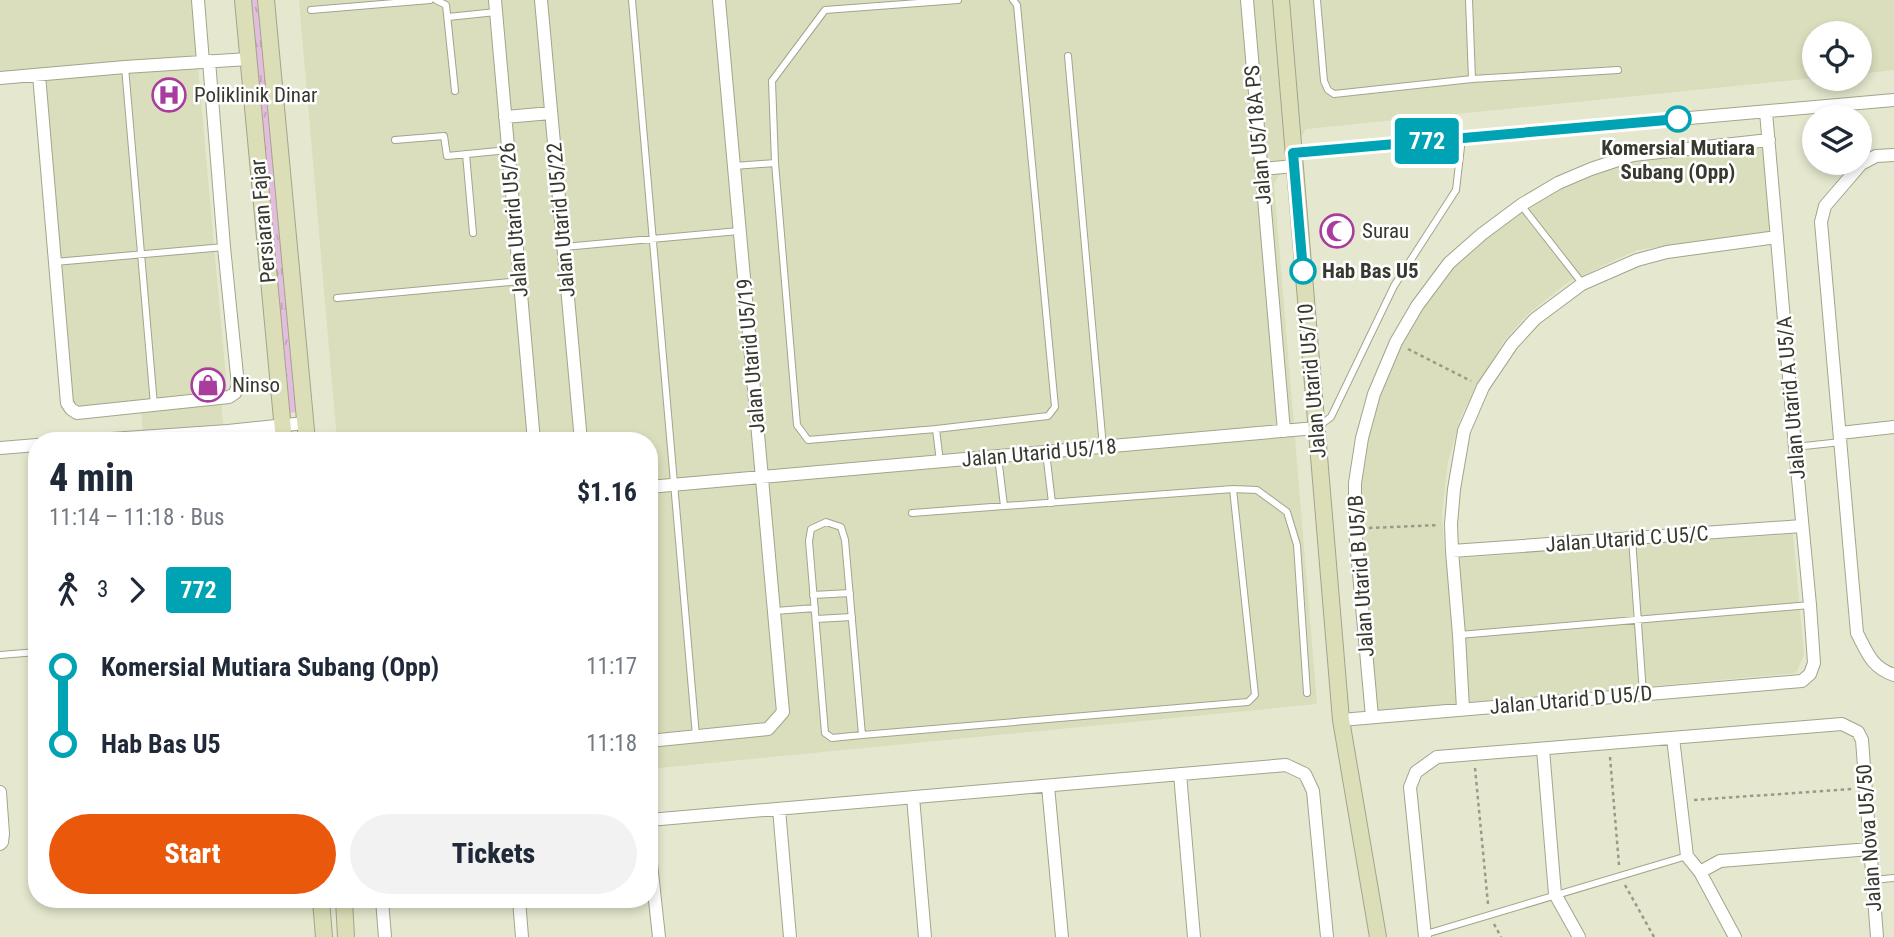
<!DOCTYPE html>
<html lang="en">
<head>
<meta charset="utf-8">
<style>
  :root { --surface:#fff; --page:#f2f2f3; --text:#1f2937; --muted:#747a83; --accent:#ea580c }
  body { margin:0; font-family:"Roboto Condensed",sans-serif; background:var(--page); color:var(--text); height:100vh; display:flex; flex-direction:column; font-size:26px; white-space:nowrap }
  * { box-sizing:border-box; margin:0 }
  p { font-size:23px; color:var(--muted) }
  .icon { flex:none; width:38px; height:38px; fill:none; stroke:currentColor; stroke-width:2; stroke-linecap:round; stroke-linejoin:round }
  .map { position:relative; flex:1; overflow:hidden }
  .details { position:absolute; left:28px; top:432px; width:630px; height:476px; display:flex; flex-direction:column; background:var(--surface); border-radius:28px; box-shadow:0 4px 10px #0003 }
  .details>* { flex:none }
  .badge { padding:0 14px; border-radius:5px; font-size:24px; line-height:46px }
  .controls { position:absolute; left:1802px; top:21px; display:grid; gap:14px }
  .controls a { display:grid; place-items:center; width:70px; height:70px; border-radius:50%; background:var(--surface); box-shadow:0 4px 10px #0003; font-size:35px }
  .map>.badge { position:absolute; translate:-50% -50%; box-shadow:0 0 0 4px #fff }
  .legs { display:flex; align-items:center; gap:10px; height:77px; padding:0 21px; font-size:23px }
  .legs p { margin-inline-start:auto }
  .headline { display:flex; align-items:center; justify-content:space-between; height:119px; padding:0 21px }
  h1 { font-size:38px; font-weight:800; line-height:52px }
  .primary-button { display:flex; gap:14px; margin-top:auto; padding:14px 21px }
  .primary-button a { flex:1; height:80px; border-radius:42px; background:var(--accent); color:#fff; font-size:28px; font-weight:800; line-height:80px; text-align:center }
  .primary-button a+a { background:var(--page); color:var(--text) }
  ul { padding:0 21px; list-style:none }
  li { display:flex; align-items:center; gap:24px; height:77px; font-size:26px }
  li i { display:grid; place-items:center; width:10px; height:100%; margin:0 9px; background:currentColor }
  li i::after { content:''; width:18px; height:18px; margin:-9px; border:5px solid; border-radius:50%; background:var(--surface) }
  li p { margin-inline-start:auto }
  li:first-child i { background:linear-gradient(#0000 50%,currentColor 0) }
  li:last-child i { background:linear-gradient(currentColor 50%,#0000 0) }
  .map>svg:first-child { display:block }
  .built { fill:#dadebc }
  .grass { fill:url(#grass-tufts) }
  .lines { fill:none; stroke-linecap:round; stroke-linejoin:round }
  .lane-casing { stroke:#a2a58c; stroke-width:8 }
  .street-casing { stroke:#a2a58c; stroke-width:14 }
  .secondary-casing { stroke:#a2a58c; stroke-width:18 }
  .path { stroke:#999b88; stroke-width:2.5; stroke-dasharray:3.5 3.5; stroke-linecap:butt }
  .lane { stroke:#fff; stroke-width:6 }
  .street { stroke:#fff; stroke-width:12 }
  .secondary { stroke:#dcdeb8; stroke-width:16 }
  .line-1-casing { stroke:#fff; stroke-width:16 }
  .line-1 { stroke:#00a3b4; stroke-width:10 }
  .stop-1-dot { fill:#fff; stroke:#00a3b4; stroke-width:3.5 }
  .labels { text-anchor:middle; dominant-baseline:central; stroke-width:5; stroke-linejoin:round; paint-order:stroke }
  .poi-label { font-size:21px; fill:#37392e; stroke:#fff; text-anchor:start }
  .street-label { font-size:21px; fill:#37392e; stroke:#fff }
  .stop-label { font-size:21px; font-weight:bold; fill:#37392e; stroke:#fff }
</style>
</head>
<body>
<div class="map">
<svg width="1894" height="937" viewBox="0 0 1894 937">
  <defs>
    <pattern id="grass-tufts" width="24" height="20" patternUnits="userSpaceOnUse" patternTransform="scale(1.75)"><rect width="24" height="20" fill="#e4bdde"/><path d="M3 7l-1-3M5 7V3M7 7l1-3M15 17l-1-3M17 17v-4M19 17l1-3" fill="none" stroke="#c4a3bf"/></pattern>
  </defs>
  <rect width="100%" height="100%" fill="#e5e8ce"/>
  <path class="built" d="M0,0H192L227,390L220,392L225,441H144L140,402L79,408L73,403L45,70L0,73Z
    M299,0H1894V70L1860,74V33H1815V78L1306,129L1274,184L1317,704L649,769V441H337Z
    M1763,148L1770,232L1637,250L1568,282L1527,315L1503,342L1462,414L1448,462L1442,515L1445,559L1793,534L1804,655L1796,673L1378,711L1361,534V484L1368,439L1380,396L1400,348L1422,309L1452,268L1486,238L1518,214L1561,188L1594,173L1632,161Z"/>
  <path class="grass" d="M251,0H258L296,412L290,413Z"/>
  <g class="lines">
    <defs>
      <path id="lane" d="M436,0L446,5L455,91
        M632,0L696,736
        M958,0L825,10L772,81L775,163L797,425L808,440L936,429L1048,416L1055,407L1017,5L1013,0
        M1317,0L1324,81L1328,90L1334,94L1472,79L1618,70
        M1469,0L1472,79
        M311,10L430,0
        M448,17L496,12
        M1068,56L1103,447
        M125,67L154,405
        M395,140L444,136L447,156L508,150
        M466,154L473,233
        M734,166L775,163
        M1521,205L1582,283
        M564,247L739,231
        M55,262L224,247
        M337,298L520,281
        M1319,426L1331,417L1394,286L1456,190L1462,138
        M936,429L940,462
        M1795,447L1841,442
        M1046,452L1052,503
        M998,457L1004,506
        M912,513L1233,489L1257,490L1287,512L1297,545L1307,693
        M826,522L841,527L845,540L862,735L832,738L825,733L809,541L811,529Z
        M1632,538L1643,694
        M813,595L850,593
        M775,611L815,608
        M816,619L852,617
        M1459,635L1810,605
        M0,655L37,652
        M862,735L1248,702L1255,695L1233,489
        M1872,880L1894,878
        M1426,934L1687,856"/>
      <path id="street" d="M198,0L203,62
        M495,0L534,441
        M541,0L581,441
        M1247,0L1284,431
        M39,75L67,403L71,409L77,413L229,397L235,393L238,385L224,247L209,61
        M0,78L125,67L248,59
        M505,117L551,113
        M1293,153L1894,100
        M1894,155L1876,156L1861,164L1825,206L1821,222L1857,633C1867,652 1871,667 1894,675
        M1261,169L1295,166
        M1840,433L1894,427
        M82,441L228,431L305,423
        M0,448L37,445
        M649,487L1316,428
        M1452,551L1802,526
        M1463,709L1459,635L1452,551L1451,524L1454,489L1464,431L1483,387L1512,344L1535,319L1582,284L1637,260L1667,252L1777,237
        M1372,717L1355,529V483L1362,438L1374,394L1396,342L1417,306L1449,263L1482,234L1521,205L1558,183L1591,169L1633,155L1769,140
        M1341,720L1802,681L1810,674L1814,663L1810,605L1795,447L1766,112
        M1673,738L1687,856L1700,872L1735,937
        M649,741L768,729L783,712L719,0
        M1543,749L1555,894L1579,937
        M1180,774L1194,937
        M1048,786L1062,937
        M0,792L3,834L2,842L0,844
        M913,797L925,937
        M779,809L790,937
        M649,820L1286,765L1305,774L1313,791L1327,937
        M649,845L659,937
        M1700,872L1720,861L1870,849
        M382,900L385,937
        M519,900L522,937
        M1425,937L1410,787L1416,772L1437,757L1842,724L1858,732L1862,740L1877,937"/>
      <path id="secondary" d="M243,0L284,441
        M266,0L307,441
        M1281,0L1341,720L1378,937
        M321,900L324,937
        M344,900L346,937"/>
    </defs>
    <use href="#lane" class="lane-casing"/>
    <use href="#street" class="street-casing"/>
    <use href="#secondary" class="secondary-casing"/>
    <path class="path" d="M1408,349L1471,381
      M1369,528L1439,525
      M1610,757L1619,865
      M1475,768L1488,904
      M1694,800L1852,789
      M1625,885L1654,937
      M1494,924L1501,937"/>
    <use href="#lane" class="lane"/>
    <use href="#street" class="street"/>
    <use href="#secondary" class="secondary"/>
  </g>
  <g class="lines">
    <defs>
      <path id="line-1" d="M1303,271L1293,153L1678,119"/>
    </defs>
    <use href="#line-1" class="line-1-casing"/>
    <use href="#line-1" class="line-1"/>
  </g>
  <defs>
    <symbol id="hospital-ring" viewBox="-11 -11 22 22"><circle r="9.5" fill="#fff" stroke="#a83d9e" stroke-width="1.5"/><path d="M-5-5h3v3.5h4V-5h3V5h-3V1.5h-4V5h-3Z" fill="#a83d9e"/></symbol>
    <symbol id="mosque-ring" viewBox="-11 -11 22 22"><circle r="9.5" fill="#fff" stroke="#a83d9e" stroke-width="1.5"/><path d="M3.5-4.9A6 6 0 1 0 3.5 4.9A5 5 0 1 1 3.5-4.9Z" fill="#a83d9e"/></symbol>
    <symbol id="shop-ring" viewBox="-11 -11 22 22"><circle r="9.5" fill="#fff" stroke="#a83d9e" stroke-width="1.5"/><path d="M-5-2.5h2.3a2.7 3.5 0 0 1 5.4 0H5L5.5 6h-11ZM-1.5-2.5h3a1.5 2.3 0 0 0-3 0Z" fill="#a83d9e"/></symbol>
  </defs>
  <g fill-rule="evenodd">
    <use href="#hospital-ring" x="150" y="76" width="38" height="38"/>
    <use href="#mosque-ring" x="1318" y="212" width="38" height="38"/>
    <use href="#shop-ring" x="189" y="366" width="38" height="38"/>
  </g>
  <g class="stop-1-dot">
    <circle cx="1678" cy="119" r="12"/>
    <circle cx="1303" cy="271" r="12"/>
  </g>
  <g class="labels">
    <g class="poi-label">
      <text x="194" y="95">Poliklinik Dinar</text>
      <text x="1362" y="231">Surau</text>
      <text x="232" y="385">Ninso</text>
    </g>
    <g class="street-label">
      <text transform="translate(1258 135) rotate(-95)">Jalan U5/18A PS</text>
      <text transform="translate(514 220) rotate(-95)">Jalan Utarid U5/26</text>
      <text transform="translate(561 220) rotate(-95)">Jalan Utarid U5/22</text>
      <text transform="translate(263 221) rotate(-95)">Persiaran Fajar</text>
      <text transform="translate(751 356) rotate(-95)">Jalan Utarid U5/19</text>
      <text transform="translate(1312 381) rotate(-95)">Jalan Utarid U5/10</text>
      <text transform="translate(1791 398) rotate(-95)">Jalan Utarid A U5/A</text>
      <text transform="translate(1039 453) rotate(-5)">Jalan Utarid U5/18</text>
      <text transform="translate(1627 539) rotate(-4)">Jalan Utarid C U5/C</text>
      <text transform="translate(1361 576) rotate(-94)">Jalan Utarid B U5/B</text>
      <text transform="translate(1571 700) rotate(-5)">Jalan Utarid D U5/D</text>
      <text transform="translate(1869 838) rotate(-94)">Jalan Nova U5/50</text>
    </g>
    <g class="stop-label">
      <text x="1678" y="148">Komersial Mutiara<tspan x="1678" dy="24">Subang (Opp)</tspan></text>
      <text x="1322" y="271" text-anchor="start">Hab Bas U5</text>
    </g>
  </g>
</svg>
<div class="controls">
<a><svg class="icon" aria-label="locate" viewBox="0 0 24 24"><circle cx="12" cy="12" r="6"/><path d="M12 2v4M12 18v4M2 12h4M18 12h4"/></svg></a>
<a><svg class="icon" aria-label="layers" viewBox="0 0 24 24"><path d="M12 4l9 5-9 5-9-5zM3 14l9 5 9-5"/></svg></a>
</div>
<b class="badge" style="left:1427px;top:141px;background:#00a3b4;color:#fff">772</b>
<section class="details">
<div class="headline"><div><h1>4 min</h1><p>11:14 – 11:18 · Bus</p></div><b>$1.16</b></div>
<div class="legs"><svg class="icon" aria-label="walk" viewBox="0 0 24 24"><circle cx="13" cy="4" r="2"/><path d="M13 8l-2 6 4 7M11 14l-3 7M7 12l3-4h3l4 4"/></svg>3<svg class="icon" aria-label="forward" viewBox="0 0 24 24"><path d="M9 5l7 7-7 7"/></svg><b class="badge" style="background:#00a3b4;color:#fff">772</b></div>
<ul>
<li><i style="color:#00a3b4"></i><b>Komersial Mutiara Subang (Opp)</b><p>11:17</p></li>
<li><i style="color:#00a3b4"></i><b>Hab Bas U5</b><p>11:18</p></li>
</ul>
<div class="primary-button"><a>Start</a><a>Tickets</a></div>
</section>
</div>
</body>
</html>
